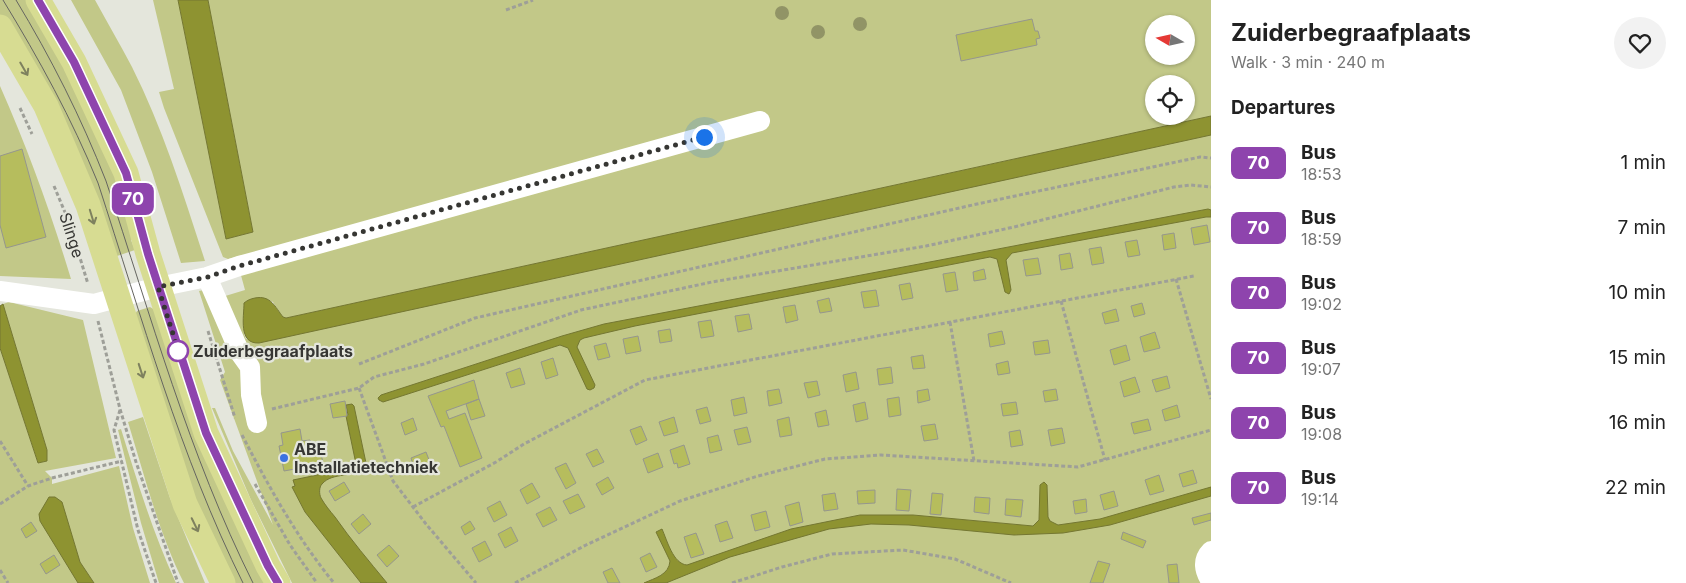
<!DOCTYPE html>
<html lang="en">
<head>
<meta charset="utf-8">
<style>
  :root { --surface:#fff; --page:#f2f2f2; --text:#222; --muted:#767676 }
  body { margin:0; font-family:Inter,sans-serif; background:var(--page); color:var(--text); height:100vh; display:flex; flex-direction:column; font-size:19px; white-space:nowrap }
  * { box-sizing:border-box; margin:0 }
  p { font-size:16px; color:var(--muted) }
  .icon { flex:none; width:28px; height:28px; fill:none; stroke:currentColor; stroke-width:2; stroke-linecap:round; stroke-linejoin:round }
  .map { position:relative; flex:1; overflow:hidden }
  .side { display:flex; flex-direction:column; background:var(--surface); width:475px }
  .side>* { flex:none }
  .badge { padding:0 10px; border-radius:8px; font-size:18px; line-height:32px }
  .needle { width:32px; rotate:279deg }
  .fabs { position:absolute; left:1145px; top:15px; display:grid; gap:10px }
  .fabs a { display:grid; place-items:center; width:50px; height:50px; border-radius:50%; background:var(--surface); box-shadow:0 1px 4px #0004; font-size:25px }
  .you { position:absolute; width:25px; height:25px; margin:-12px; border:4px solid #fff; border-radius:50%; background:#1a73e8; box-shadow:0 0 0 8px #1a73e833 }
  .map>.badge { position:absolute; translate:-50% -50%; box-shadow:0 0 0 2px #fff }
  h2 { padding:0 20px; font-size:19px; line-height:45px }
  .round { display:grid; place-items:center; flex:none; width:52px; height:52px; border-radius:26px; background:var(--page) }
  .headline { display:flex; align-items:center; justify-content:space-between; height:85px; padding:0 20px }
  h1 { font-size:24px; font-weight:700; line-height:38px }
  ul { padding:0; list-style:none }
  li { display:flex; align-items:center; gap:15px; height:65px; padding:0 20px }
  li div { flex:1 }
  li b { display:block; font-size:19px }
  li em { font-style:normal }
  li .badge { min-width:55px; font-weight:700; text-align:center }
  main { display:flex; flex:1; min-height:0 }
  .map>svg:first-child { display:block }
  .green { fill:#c2c888; fill-rule:evenodd }
  .water { fill:#8e9331; stroke:#747732 }
  .building { fill:#b6bd5d; stroke:#95968e }
  .lines { fill:none; stroke-linecap:round; stroke-linejoin:round }
  .path { stroke:#9e9f98; stroke-width:3; stroke-dasharray:4 2.5; stroke-linecap:butt }
  .minor { stroke:#fff; stroke-width:20 }
  .major { stroke:#d7dc92; stroke-width:25 }
  .tram { stroke:#656560; stroke-width:1 }
  .tree { fill:#919466 }
  .oneway { stroke:#7e815e }
  .line-casing { stroke:#fff; stroke-width:11 }
  .line { stroke:#8e44ad; stroke-width:8 }
  .walk { stroke:#363633; stroke-width:5; stroke-dasharray:0 9 }
  .stop-dot { fill:#fff; stroke:#8e44ad; stroke-width:2.5 }
  .poi-dot { fill:#3c72e2; stroke:#e4e6dc; stroke-width:2 }
  .labels { text-anchor:middle; dominant-baseline:central; stroke-width:4.5; stroke-linejoin:round; paint-order:stroke }
  .street-label { font-size:16px; fill:#363633; stroke:#e4e6dc }
  .stop-label { font-size:16px; font-weight:bold; fill:#363633; stroke:#e4e6dc; text-anchor:start }
  .poi-label { font-size:16px; font-weight:bold; fill:#363633; stroke:#e4e6dc; text-anchor:start }
</style>
</head>
<body>
<main>
<div class="map">
<svg width="1211" height="583" viewBox="0 0 1211 583">
  <rect width="100%" height="100%" fill="#e4e6dc"/>
  <path class="green" d="M0,0H29L99,130L137,238L131,240L135,250L111,258L0,17Z
    M71,0H95C107,22 120,44 132,67C163,129 184,196 205,261L181,263L152,172L121,90Z
    M153,0H178L226,239L253,232L208,0H1211V116L286,318H283L273,302L267,299L244,334L246,339L1211,125V583H292L251,500L212,408H215L233,451L273,525L220,380L225,372L199,291L204,290L222,297L245,290L236,257L228,259L223,257L164,108L159,92L174,89ZM1154,24H1186V56H1154ZM1154,84H1186V116H1154Z
    M0,86C28,149 51,213 71,279L0,276Z
    M9,302L83,320L116,458L45,471L52,478V484L119,466L133,528L150,583H94L80,562L62,502L86,583H0V348L38,463L47,461V450L3,304Z
    M150,307L160,313L270,583H228L219,565L131,322L137,311Z
    M143,417L170,498L205,583H184C159,534 144,474 128,422Z
    M121,429C137,481 153,533 176,583H159L141,523L118,430Z"/>
  <path class="water" d="M178,0H208L253,232L226,239Z
    M1211,116V135L259,343C238,344 244,317 244,303C248,300 250,299 255,298C271,295 275,307 283,317L286,318Z
    M1208,209L1211,210V217H1206L1012,253L1006,260L1011,290L1009,294L1005,292L997,259L990,257L635,326L584,338L580,340L577,347L595,385L594,388L590,390L587,389L568,348L560,345L383,402L379,400L378,398L381,395L562,336L604,324Z
    M3,304L47,450V461L38,463L0,348V306Z
    M352,404L354,406L366,463C354,480 333,471 322,484C319,487 319,494 321,498C325,505 330,511 335,517C351,540 369,561 387,583H361L305,512L292,487L295,486L293,480L351,468L356,464L346,416L348,415L346,405Z
    M1044,482L1047,485L1048,517L1050,521L1058,525L1100,519L1211,487V496L1110,525L1063,533L1014,535L909,525L871,524L829,529L730,557L666,583H644C655,578 669,575 670,561L656,532L662,529C667,540 673,564 687,565L791,529L860,515H913L1033,526L1039,520L1040,485Z
    M49,497H55L62,502L80,562L94,583H78L40,521L39,514Z"/>
  <path class="building" d="M1032,19L1035,31H1038L1040,38L1036,39L1037,45L961,61L956,35Z
    M22,149L46,237L6,248L0,225V156Z
    M1207,225L1210,242L1194,245L1191,228Z
    M1174,233L1176,248L1164,250L1162,235Z
    M1137,240L1140,255L1128,257L1125,242Z
    M1101,247L1104,263L1092,265L1089,249Z
    M1070,253L1073,268L1061,270L1059,255Z
    M1038,258L1041,274L1026,276L1023,260Z
    M984,269L986,279L974,281L973,272Z
    M955,272L958,290L946,292L943,274Z
    M910,283L913,298L902,300L899,285Z
    M876,290L879,306L864,308L861,292Z
    M829,298L832,311L820,313L817,301Z
    M1142,303L1145,314L1134,317L1131,306Z
    M795,305L798,320L786,323L783,307Z
    M1116,309L1119,321L1105,324L1102,313Z
    M749,314L752,329L738,332L735,316Z
    M711,320L714,336L701,338L698,322Z
    M670,329L672,341L660,343L658,331Z
    M1002,331L1005,344L990,347L988,334Z
    M1155,332L1160,348L1144,352L1140,337Z
    M638,336L641,351L626,354L623,339Z
    M1048,340L1050,353L1035,355L1033,342Z
    M606,343L610,357L598,360L594,346Z
    M1126,345L1130,360L1114,365L1110,350Z
    M923,355L925,368L913,369L911,357Z
    M553,358L558,375L546,379L541,362Z
    M1008,361L1010,373L998,375L996,364Z
    M891,367L893,383L879,385L877,369Z
    M520,368L525,384L511,388L506,373Z
    M856,372L859,389L846,392L843,375Z
    M1167,376L1170,388L1156,392L1152,380Z
    M1135,377L1140,392L1124,397L1120,382Z
    M474,380L479,399L446,411L449,419L465,413L482,458L460,467L444,426L441,427L428,396Z
    M817,381L820,395L808,398L804,383Z
    M779,389L782,403L769,406L767,391Z
    M928,389L930,400L918,403L917,391Z
    M1056,389L1058,400L1045,402L1043,391Z
    M744,397L747,413L734,416L731,400Z
    M899,397L901,415L889,417L887,399Z
    M479,399L485,416L471,420L466,404Z
    M345,401L347,416L333,418L330,404Z
    M865,402L868,419L856,422L853,405Z
    M1016,402L1018,414L1003,416L1001,404Z
    M1177,405L1180,417L1165,421L1162,410Z
    M707,407L711,421L700,424L696,410Z
    M826,410L829,425L818,427L815,413Z
    M674,417L678,432L664,436L659,422Z
    M789,417L792,435L780,437L777,420Z
    M413,418L417,430L405,435L401,423Z
    M1148,419L1151,430L1134,434L1131,423Z
    M935,424L938,439L924,441L921,426Z
    M641,426L647,440L636,445L630,430Z
    M747,427L751,442L738,445L734,430Z
    M1062,428L1065,443L1051,446L1048,430Z
    M300,429L302,441L310,440L312,454L321,453L324,469L312,471L311,466L284,471L279,446L283,445L281,433Z
    M1020,430L1023,445L1011,447L1009,432Z
    M718,435L722,450L710,453L707,438Z
    M684,445L690,464L678,468L677,463L674,464L670,450Z
    M597,449L604,462L593,467L586,454Z
    M426,452L431,465L415,471L411,458Z
    M658,453L663,467L648,473L643,459Z
    M566,463L576,483L566,489L555,468Z
    M1193,470L1197,483L1183,487L1179,474Z
    M1159,475L1164,491L1150,495L1145,480Z
    M608,477L614,488L602,495L596,484Z
    M344,482L350,492L335,501L329,491Z
    M532,483L540,497L527,504L520,490Z
    M897,489L911,490L909,511L896,510Z
    M875,490V503L858,504L857,491Z
    M1114,491L1118,506L1104,510L1100,495Z
    M835,493L838,509L824,511L822,495Z
    M932,493L943,494L941,515L930,514Z
    M578,494L585,507L570,514L563,501Z
    M975,497L990,498L989,514L974,512Z
    M1006,499L1023,500L1021,517L1005,515Z
    M1086,499L1087,512L1075,514L1073,501Z
    M500,501L507,515L494,522L487,508Z
    M799,502L803,522L790,526L785,506Z
    M550,507L557,520L543,527L536,514Z
    M766,511L770,527L755,531L751,515Z
    M1211,513V520L1194,525L1192,518Z
    M363,514L371,524L359,534L351,524Z
    M470,521L475,529L465,535L461,527Z
    M727,521L733,538L720,542L715,525Z
    M31,522L37,531L26,538L21,529Z
    M511,527L518,541L505,548L498,534Z
    M1123,532L1146,541L1143,548L1121,539Z
    M696,533L704,554L691,558L684,537Z
    M485,541L492,555L479,562L472,548Z
    M389,545L399,556L387,567L377,555Z
    M650,553L657,567L646,572L640,558Z
    M54,555L60,565L46,574L40,564Z
    M1098,561L1110,564L1103,583H1090Z
    M1177,564L1179,583H1169L1167,565Z
    M612,568L620,583H608L603,572Z"/>
  <g class="lines">
    <path class="path" d="M506,10L533,0
      M20,108L32,134
      M54,186L69,222L88,284
      M1176,279L1211,399
      M1061,301L1105,460
      M98,321L120,409L136,462L178,583
      M950,322L974,461
      M208,331L235,418
      M359,364L475,318L977,204L1200,157L1211,158
      M359,388L393,481L426,524L476,583
      M272,409L359,388L374,377L424,364L581,310L712,282L926,246L1014,227L1174,187L1190,185L1211,187
      M120,410L114,430L138,530L156,583
      M242,435C269,487 297,538 334,583
      M0,441L28,486
      M255,484L290,545L317,583
      M0,504L28,486L52,478L122,461
      M413,507L496,462L524,444L645,380L1194,276
      M0,570L8,583
      M515,583L586,545L680,501L758,476L825,459L881,455L1078,467L1211,430
      M732,583L782,567L832,554L903,550L955,559L1011,583"/>
    <path class="minor" d="M207,277L240,353L250,367L251,395L257,423
      M0,291L94,304L158,287L207,277L239,266L760,121
      M1211,551C1202,560 1204,571 1211,581"/>
    <path class="major" d="M38,0L74,62L126,173L148,254L206,433L268,566L278,583
      M0,27L46,106L88,205L185,504L223,583"/>
    <path class="tram" d="M3,0C39,59 72,119 98,183C142,318 180,456 243,583
      M16,0C51,58 81,117 106,181C151,316 189,455 253,583"/>
  </g>
  <g class="tree">
    <circle cx="782" cy="13" r="7"/>
    <circle cx="860" cy="24" r="7"/>
    <circle cx="818" cy="32" r="7"/>
  </g>
  <defs><path id="oneway-shaft" d="M-6 0H5M1.5-3L5.5 0L1.5 3" fill="none" stroke-width="1.6" stroke-linecap="round" stroke-linejoin="round" transform="scale(1.25)"/></defs>
  <g class="oneway">
    <use href="#oneway-shaft" transform="translate(24 69) rotate(60)"/>
    <use href="#oneway-shaft" transform="translate(92 217) rotate(73)"/>
    <use href="#oneway-shaft" transform="translate(141 371) rotate(72)"/>
    <use href="#oneway-shaft" transform="translate(195 525) rotate(64)"/>
  </g>
  <g class="lines">
    <defs>
      <path id="line" d="M38,0L74,62L126,173L148,254L206,433L268,566L278,583"/>
    </defs>
    <use href="#line" class="line-casing"/>
    <use href="#line" class="line"/>
    <path class="walk" d="M178,351L181,359L158,287L208,277L239,266L704,137"/>
  </g>
  <circle class="stop-dot" cx="178" cy="351" r="10"/>
  <circle class="poi-dot" cx="284" cy="458" r="5"/>
  <g class="labels">
    <g class="street-label">
      <text transform="translate(72 235) rotate(72)">Slinge</text>
    </g>
    <g class="stop-label">
      <text x="193" y="351">Zuiderbegraafplaats</text>
    </g>
    <g class="poi-label">
      <text x="294" y="449">ABE<tspan x="294" dy="18">Installatietechniek</tspan></text>
    </g>
  </g>
</svg>
<div class="fabs">
<a><svg class="needle" viewBox="-14 -14 28 28"><path d="M0-13l5 13h-10z" fill="#e53935"/><path d="M0 13l5-13h-10z" fill="#767676"/></svg></a>
<a><svg class="icon" aria-label="locate" viewBox="0 0 24 24"><circle cx="12" cy="12" r="6"/><path d="M12 2v4M12 18v4M2 12h4M18 12h4"/></svg></a>
</div>
<div class="you" style="left:704px;top:137px"></div>
<b class="badge" style="left:133px;top:199px;background:#8e44ad;color:#fff">70</b>
</div>
<section class="side">
<div class="headline"><div><h1>Zuiderbegraafplaats</h1><p>Walk · 3 min · 240 m</p></div><a class="round"><svg class="icon" aria-label="heart" viewBox="0 0 24 24"><path d="M12 20l-8-8c-3-5 5-10 8-4 3-6 11-1 8 4z"/></svg></a></div>
<h2>Departures</h2>
<ul>
<li><span class="badge" style="background:#8e44ad;color:#fff">70</span><div><b>Bus</b><p>18:53</p></div><em>1 min</em></li>
<li><span class="badge" style="background:#8e44ad;color:#fff">70</span><div><b>Bus</b><p>18:59</p></div><em>7 min</em></li>
<li><span class="badge" style="background:#8e44ad;color:#fff">70</span><div><b>Bus</b><p>19:02</p></div><em>10 min</em></li>
<li><span class="badge" style="background:#8e44ad;color:#fff">70</span><div><b>Bus</b><p>19:07</p></div><em>15 min</em></li>
<li><span class="badge" style="background:#8e44ad;color:#fff">70</span><div><b>Bus</b><p>19:08</p></div><em>16 min</em></li>
<li><span class="badge" style="background:#8e44ad;color:#fff">70</span><div><b>Bus</b><p>19:14</p></div><em>22 min</em></li>
</ul>
</section>
</main>
</body>
</html>
